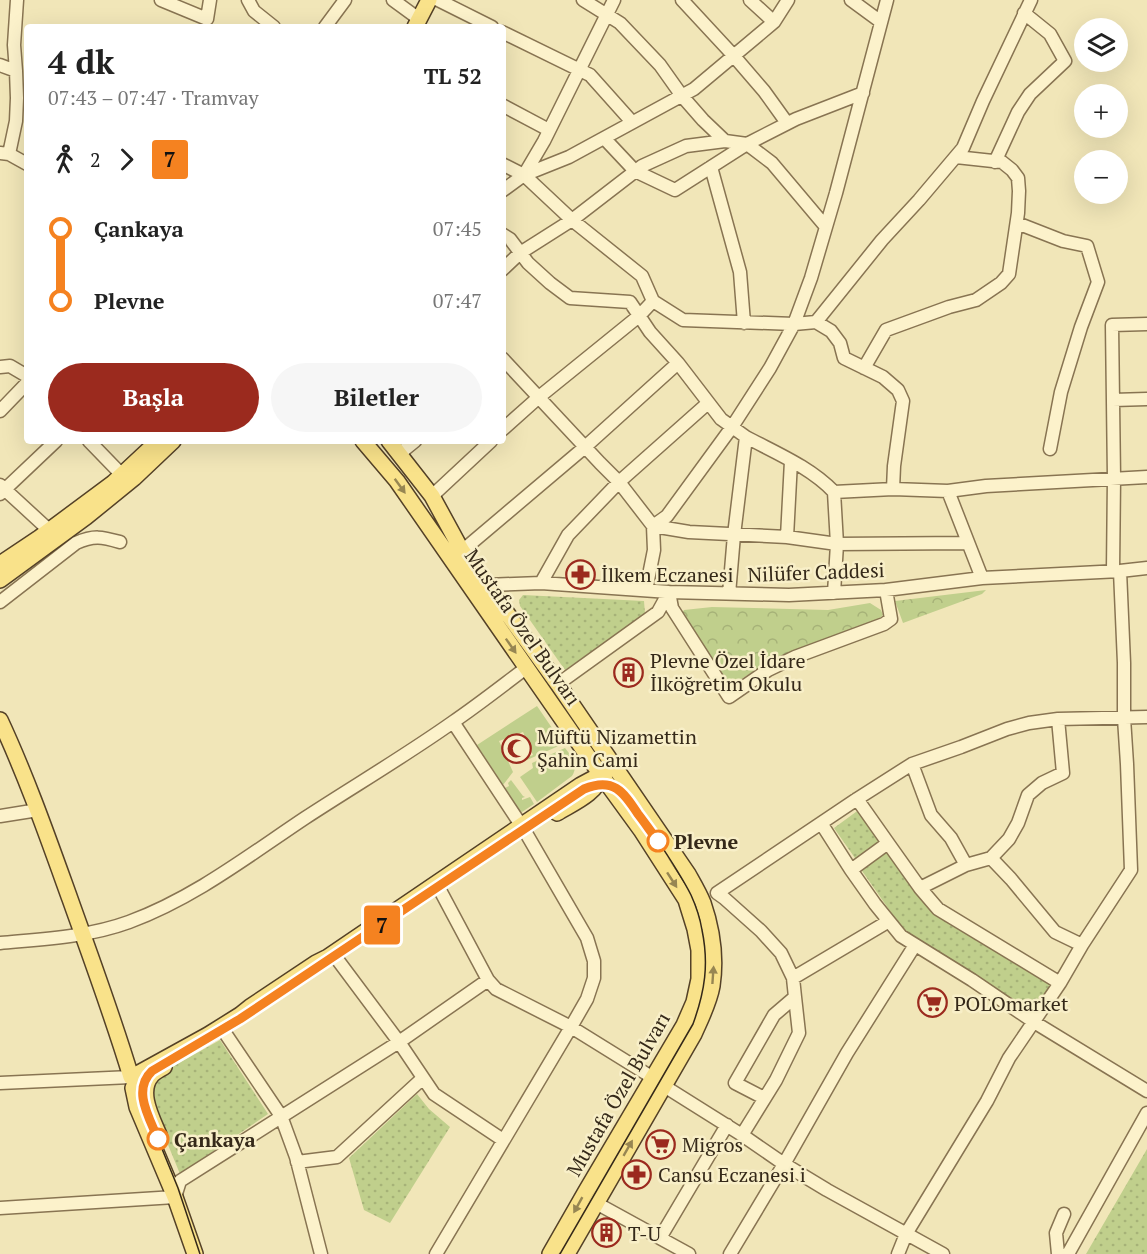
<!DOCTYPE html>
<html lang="tr">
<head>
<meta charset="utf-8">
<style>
  :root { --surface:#fff; --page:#f6f6f6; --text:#222; --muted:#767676; --accent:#9b2a1e }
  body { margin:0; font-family:"PT Serif",serif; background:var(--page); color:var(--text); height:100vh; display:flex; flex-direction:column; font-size:22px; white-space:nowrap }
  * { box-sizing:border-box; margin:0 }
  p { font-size:20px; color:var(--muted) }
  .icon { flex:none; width:33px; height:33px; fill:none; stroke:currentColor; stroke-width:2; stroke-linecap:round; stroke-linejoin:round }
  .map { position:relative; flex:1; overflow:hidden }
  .panel { position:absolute; left:24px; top:24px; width:482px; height:420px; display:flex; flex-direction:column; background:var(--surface); border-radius:6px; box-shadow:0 6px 24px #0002 }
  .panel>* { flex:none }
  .badge { padding:0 12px; border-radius:4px; font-size:21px; line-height:39px }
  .fabs { position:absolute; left:1074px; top:18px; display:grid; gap:12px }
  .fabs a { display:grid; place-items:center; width:54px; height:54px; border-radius:50%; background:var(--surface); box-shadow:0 6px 24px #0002; font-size:30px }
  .map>.badge { position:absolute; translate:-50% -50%; box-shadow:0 0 0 3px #fff }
  .legs { display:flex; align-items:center; gap:9px; height:66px; padding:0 24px; font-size:20px }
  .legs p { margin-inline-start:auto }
  .overview { display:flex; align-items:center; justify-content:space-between; height:102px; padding:0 24px }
  h1 { font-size:33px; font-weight:600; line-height:45px }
  .primary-button { display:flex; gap:12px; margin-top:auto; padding:12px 24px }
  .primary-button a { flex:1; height:69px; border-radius:36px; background:var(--accent); color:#fff; font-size:24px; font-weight:600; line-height:69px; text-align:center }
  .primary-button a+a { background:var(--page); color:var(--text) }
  ul { padding:0 24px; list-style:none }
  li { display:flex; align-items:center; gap:21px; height:72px; font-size:22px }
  li i { display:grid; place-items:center; width:9px; height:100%; margin:0 8px; background:currentColor }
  li i::after { content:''; width:15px; height:15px; margin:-8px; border:4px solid; border-radius:50%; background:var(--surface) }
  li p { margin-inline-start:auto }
  li:first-child i { background:linear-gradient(#0000 50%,currentColor 0) }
  li:last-child i { background:linear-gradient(currentColor 50%,#0000 0) }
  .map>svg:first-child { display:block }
  .grass { fill:#c0cf8c }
  .forest { fill:url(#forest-crowns) }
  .park { fill:url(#park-dots) }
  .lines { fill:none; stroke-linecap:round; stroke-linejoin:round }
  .minor-casing { stroke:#887452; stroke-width:15 }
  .major-casing { stroke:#544127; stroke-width:18 }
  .minor { stroke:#fcf2cb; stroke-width:12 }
  .major { stroke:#f9e28a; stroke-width:15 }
  .tram { stroke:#352919; stroke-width:1.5 }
  .oneway { fill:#978652 }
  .line-1-casing { stroke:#fff; stroke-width:14 }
  .line-1 { stroke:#f58220; stroke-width:9 }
  .stop-1-dot { fill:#fff; stroke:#f58220; stroke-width:3 }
  .labels { text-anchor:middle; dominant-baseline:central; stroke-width:5; stroke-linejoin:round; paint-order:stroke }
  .street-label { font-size:20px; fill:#352919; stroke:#f8efc8 }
  .poi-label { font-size:20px; fill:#352919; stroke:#f8efc8; text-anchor:start }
  .stop-label { font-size:20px; font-weight:bold; fill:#352919; stroke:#f8efc8; text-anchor:start }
</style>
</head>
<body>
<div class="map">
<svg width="1147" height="1254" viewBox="0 0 1147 1254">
  <defs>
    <pattern id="forest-crowns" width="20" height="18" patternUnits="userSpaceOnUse" patternTransform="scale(1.5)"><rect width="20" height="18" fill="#c0cf8c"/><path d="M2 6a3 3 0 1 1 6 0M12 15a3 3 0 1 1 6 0" fill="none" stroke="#a6b278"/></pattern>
    <pattern id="park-dots" width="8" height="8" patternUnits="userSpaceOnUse" patternTransform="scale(1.5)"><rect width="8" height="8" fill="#c0cf8c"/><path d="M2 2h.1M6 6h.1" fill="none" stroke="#a6b278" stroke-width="1.8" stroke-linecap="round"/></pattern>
  </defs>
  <rect width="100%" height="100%" fill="#f1e6b8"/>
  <path class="grass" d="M537,706L563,744L518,764L517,762L533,755L523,732L499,741L513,772L503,785L477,745Z
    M565,748C572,757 579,765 572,776L537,802L520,777L533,768L532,763Z
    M511,780L523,796L525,797L522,798V800L530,797L534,804L522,812L520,811L505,788L509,786L508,783Z"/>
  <path class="forest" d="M986,590L982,594L903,623L895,601Z
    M870,603L881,610L883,615L879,619L816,643L764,665L730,686L681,615L684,610L712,607L828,610Z"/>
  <path class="park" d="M523,595L644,601L645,614L565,670L520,606L519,600Z
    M860,809L884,842L857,861L834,828Z
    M887,848L936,915L1052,984L1032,1012L919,943L904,931L860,868Z
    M220,1040L268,1114L180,1174L150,1101L154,1077Z
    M417,1094L429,1109L450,1127L390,1223L364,1210L349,1158Z
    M1147,1149V1254H1086Z"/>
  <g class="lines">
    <defs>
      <path id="minor" d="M161,0L207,19L210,0
        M248,0L254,11L274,27
        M393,0L419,19
        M438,0L492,27
        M583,0L620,23L660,65L682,96L703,120L725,141L747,144L675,190L635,171L604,138
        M614,0L544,141L524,175L569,157L694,89L774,22L788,0
        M682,0L733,55L764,91L787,123
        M750,0L774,22
        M851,0L881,22
        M325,27L345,0
        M502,32L590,75L632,122
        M0,65L16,71L17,98L16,121L9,154L0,153
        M16,71L14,45L17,0
        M502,105L549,130
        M9,154L27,164
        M995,162L1018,112L1030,94L1065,61L1050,34L1024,13
        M502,164L524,175L572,220L642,276L653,301L639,316L539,397L502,430
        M711,167L740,272L744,323
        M502,191L524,175
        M1017,223L1063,241L1087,246L1098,282L1081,327L1061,392L1050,449
        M826,227L772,163L747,144L796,119L863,93
        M502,234L510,239L528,263L550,283L570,298L630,302L650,332L678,363L721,419L746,437L734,535L729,594
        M502,270L520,253L572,220L642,166L686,146L725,141
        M653,301L683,320L794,324L811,278L836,193L887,0
        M816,322L882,240L919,200L963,148L983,101L1031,0
        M502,358L600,463L619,482L653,526L667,516L732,427L770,368L794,324L816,322L831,331L840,343L844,358L883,377L898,390L903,401L894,466L893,489
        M0,367L10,366L27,376
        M864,368L886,330L949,307L976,300L1001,283L1009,274L1018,213L1019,191L1018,178L1012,170L1002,162L956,157
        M1113,400L1147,399
        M0,411L27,383
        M746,437C776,453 810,467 834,492L893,489L948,491L982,578
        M89,441L122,475
        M399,454L415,441
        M0,485L50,531
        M948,491L986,486L1147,477
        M834,492L837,544L834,593
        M0,494L56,441
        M432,496L491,441
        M787,537L791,461
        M462,551L585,447L678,363
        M1113,571L1114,478L1112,325L1147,324
        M541,583L568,535L619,482L708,403
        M486,585L541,583L669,592L789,595L886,590L982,578L1120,571L1147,568
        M646,590L654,550L653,526L689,532L787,537L837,544L968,543
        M0,602L76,543C94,535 102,537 120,542
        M558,684L658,612L669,592L672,608L729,697L768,670L795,657L884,624L891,619L886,590
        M1058,719L1063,773L1042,783L1028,795L1018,823L1009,839L991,858L1011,879L1055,932L1082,945L1131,870L1127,764L1124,718V663L1120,571
        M453,722L521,825
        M912,764L931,815L951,838L966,865
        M857,799L888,843
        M0,816L38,810
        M821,823L851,870L888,843L920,888L966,865L991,858
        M851,870L875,904L901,936L972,980L1034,1022L1147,1091
        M920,888L938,909L1060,983
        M441,892L488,980L496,989L571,1027L650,1076L664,1086L742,1135L784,1164L827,1190L943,1254
        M0,943C43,939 88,937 129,922C194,898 248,856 305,818C354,786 405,756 453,722C478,705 502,686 526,668
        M337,959L399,1042L434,1094L503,1140
        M793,978L889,921
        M225,1033L281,1116L296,1157L321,1254
        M0,1083L131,1077
        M764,1098L735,1083L774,1015L795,997
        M742,1135L776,1080L799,1033L795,997L793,978L781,953L761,931L724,898L717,893L857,799L912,764L961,747L1007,729L1029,723L1058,719L1147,717
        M297,1162L337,1157L423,1078
        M596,1203L689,1254
        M0,1208L175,1197L180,1181L399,1042L488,980
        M660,1238L727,1125
        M436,1254L571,1027L587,999L594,978V961L587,938L526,833
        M730,1254L784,1164L847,1053L915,945
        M898,1254L906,1234L987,1101L1009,1058L1060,983L1082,945
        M1058,1254L1056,1233L1064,1214
        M1068,1254L1147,1113"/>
      <path id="major" d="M415,27L429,0
        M363,441L397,481L601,775L641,830L686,900L695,929L699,950V979L694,1002L684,1025L586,1191L550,1254
        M389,441L432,496L462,551L558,684L688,874C693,883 699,893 703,903C712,929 716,959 712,986C709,1003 701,1018 694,1034L567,1254
        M0,564L39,538L113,483L158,441
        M0,580L86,517L134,478L173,441
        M0,720C27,778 48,838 70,899C91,958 113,1017 131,1077L141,1082
        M557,813C571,804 598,793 601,775
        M159,1135C152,1118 137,1091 152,1075C155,1072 160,1069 164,1067
        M195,1254L175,1197L137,1107L133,1088L139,1073L208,1035L240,1015L250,1007L316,963L328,957L581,785L609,770"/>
    </defs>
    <use href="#minor" class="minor-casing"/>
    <use href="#major" class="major-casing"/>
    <use href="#minor" class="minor"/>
    <use href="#major" class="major"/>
    <path class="tram" d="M200,1254L178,1188L142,1100C142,1088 144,1079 152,1071L240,1019L584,789C594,785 605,782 615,787C630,794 682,877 691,895C696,906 700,918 702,930C709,964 705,991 693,1024L560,1254"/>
  </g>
  <defs><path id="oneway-solid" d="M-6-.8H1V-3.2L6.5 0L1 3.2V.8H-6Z" transform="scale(1.5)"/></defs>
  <g class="oneway">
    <use href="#oneway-solid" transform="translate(400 486) rotate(54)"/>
    <use href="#oneway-solid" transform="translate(511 646) rotate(55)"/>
    <use href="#oneway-solid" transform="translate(672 880) rotate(57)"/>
    <use href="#oneway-solid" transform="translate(713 975) rotate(-86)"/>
    <use href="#oneway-solid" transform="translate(628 1148) rotate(-60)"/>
    <use href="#oneway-solid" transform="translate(578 1205) rotate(119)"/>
  </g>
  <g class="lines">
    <defs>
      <path id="line-1" d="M158,1139C149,1117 132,1090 152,1071L240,1019L584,789C613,777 623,791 638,814C645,823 651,832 658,841"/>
    </defs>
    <use href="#line-1" class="line-1-casing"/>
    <use href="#line-1" class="line-1"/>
  </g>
  <defs>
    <symbol id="pharmacy-ring" viewBox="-11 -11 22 22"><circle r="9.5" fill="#f8efc8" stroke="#9b2a1e" stroke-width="1.5"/><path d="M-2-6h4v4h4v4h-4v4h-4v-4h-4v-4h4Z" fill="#9b2a1e"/></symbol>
    <symbol id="building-ring" viewBox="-11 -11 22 22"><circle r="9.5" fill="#f8efc8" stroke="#9b2a1e" stroke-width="1.5"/><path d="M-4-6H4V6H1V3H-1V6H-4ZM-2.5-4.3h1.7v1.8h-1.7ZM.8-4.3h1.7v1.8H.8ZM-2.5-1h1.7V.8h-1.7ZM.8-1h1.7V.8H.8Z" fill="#9b2a1e"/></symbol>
    <symbol id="mosque-ring" viewBox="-11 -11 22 22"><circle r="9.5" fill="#f8efc8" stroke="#9b2a1e" stroke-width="1.5"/><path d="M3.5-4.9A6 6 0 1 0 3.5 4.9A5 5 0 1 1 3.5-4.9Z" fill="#9b2a1e"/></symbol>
    <symbol id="supermarket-ring" viewBox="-11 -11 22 22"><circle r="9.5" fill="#f8efc8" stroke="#9b2a1e" stroke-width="1.5"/><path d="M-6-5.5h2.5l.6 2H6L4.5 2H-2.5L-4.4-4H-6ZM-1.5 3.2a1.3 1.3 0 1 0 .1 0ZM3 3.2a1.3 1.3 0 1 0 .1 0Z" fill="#9b2a1e"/></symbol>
  </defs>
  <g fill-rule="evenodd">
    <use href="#pharmacy-ring" x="564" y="558" width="33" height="33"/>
    <use href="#building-ring" x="612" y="656" width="33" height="33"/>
    <use href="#mosque-ring" x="500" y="732" width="33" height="33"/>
    <use href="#supermarket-ring" x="916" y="986" width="33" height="33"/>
    <use href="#supermarket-ring" x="644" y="1128" width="33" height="33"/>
    <use href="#pharmacy-ring" x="620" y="1158" width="33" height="33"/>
    <use href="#building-ring" x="590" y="1216" width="33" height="33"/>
  </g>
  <g class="stop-1-dot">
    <circle cx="658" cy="841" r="10"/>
    <circle cx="158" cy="1139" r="10"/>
  </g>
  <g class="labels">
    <g class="street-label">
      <text transform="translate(816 572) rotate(-2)">Nilüfer Caddesi</text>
      <text transform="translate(523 627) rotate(55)">Mustafa Özel Bulvarı</text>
      <text transform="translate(618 1094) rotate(-60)">Mustafa Özel Bulvarı</text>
    </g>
    <g class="poi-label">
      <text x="601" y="574">İlkem Eczanesi</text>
      <text x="650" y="660">Plevne Özel İdare<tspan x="650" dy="23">İlköğretim Okulu</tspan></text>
      <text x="537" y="736">Müftü Nizamettin<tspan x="537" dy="23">Şahin Cami</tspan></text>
      <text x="954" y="1003">POLOmarket</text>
      <text x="682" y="1144">Migros</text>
      <text x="658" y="1174">Cansu Eczanesi i</text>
      <text x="628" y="1233">T-U</text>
    </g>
    <g class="stop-label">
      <text x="674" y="841">Plevne</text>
      <text x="174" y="1139">Çankaya</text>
    </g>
  </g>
</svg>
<div class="fabs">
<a><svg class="icon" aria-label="layers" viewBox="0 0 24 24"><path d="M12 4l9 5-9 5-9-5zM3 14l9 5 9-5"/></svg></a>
<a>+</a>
<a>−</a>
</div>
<b class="badge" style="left:382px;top:925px;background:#f58220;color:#111">7</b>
<section class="panel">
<div class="overview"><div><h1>4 dk</h1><p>07:43 – 07:47 · Tramvay</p></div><b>TL 52</b></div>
<div class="legs"><svg class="icon" aria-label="walk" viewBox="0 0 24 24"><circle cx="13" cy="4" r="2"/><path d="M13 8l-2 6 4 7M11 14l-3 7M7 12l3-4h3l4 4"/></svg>2<svg class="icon" aria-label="forward" viewBox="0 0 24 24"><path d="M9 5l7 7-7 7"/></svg><b class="badge" style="background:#f58220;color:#111">7</b></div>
<ul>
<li><i style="color:#f58220"></i><b>Çankaya</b><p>07:45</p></li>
<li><i style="color:#f58220"></i><b>Plevne</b><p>07:47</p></li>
</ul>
<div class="primary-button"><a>Başla</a><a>Biletler</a></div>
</section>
</div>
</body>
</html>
